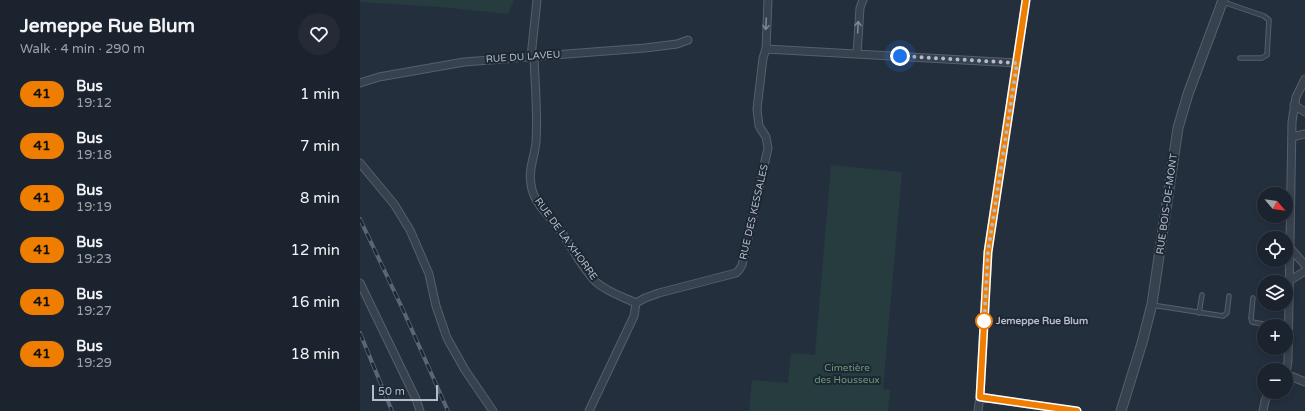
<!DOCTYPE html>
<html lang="en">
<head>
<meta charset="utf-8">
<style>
  :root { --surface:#1b232e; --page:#242b36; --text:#f1f3f6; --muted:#a0a4aa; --line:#39404a }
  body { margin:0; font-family:"Varela Round",sans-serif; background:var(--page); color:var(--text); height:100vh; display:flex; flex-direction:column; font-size:15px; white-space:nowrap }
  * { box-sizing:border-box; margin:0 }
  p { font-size:13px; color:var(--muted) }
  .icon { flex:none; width:22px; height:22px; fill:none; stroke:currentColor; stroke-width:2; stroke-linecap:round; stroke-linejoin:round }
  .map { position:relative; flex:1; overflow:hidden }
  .drawer { display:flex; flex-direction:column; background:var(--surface); width:360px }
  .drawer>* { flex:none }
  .badge { padding:0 8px; border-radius:13px; font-size:14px; line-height:26px }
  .needle { width:26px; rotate:119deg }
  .buttons { position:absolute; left:897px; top:187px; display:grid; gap:8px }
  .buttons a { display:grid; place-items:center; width:36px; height:36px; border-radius:50%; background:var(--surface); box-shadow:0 2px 6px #0003,0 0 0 1px var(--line); font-size:20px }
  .scale { position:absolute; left:12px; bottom:10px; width:66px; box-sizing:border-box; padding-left:4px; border:2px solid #b4bcc9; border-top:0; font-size:11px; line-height:14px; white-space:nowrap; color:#b4bcc9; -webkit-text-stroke:3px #1d2633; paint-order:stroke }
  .you { position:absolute; width:20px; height:20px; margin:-10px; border:3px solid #fff; border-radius:50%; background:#1a73e8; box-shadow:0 0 0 6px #1a73e833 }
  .map>.badge { position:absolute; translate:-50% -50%; box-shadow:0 0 0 2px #fff }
  .round { display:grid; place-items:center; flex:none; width:42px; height:42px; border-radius:21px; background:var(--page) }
  .headline { display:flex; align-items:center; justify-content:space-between; height:68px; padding:0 20px }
  h1 { font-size:19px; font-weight:700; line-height:30px }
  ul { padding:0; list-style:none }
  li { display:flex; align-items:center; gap:12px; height:52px; padding:0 20px }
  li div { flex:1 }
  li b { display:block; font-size:15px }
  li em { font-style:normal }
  li .badge { min-width:44px; font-weight:700; text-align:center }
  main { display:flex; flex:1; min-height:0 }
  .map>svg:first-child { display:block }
  .green { fill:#263c3f }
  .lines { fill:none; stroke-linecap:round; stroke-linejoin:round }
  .service-casing { stroke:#565f6c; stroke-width:5.5 }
  .minor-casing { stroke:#565f6c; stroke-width:9 }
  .tertiary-casing { stroke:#565f6c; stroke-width:11 }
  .service { stroke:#38414e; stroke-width:3.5 }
  .minor { stroke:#38414e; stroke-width:7 }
  .tertiary { stroke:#38414e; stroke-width:9 }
  .rail-casing { stroke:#5a6575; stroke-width:4 }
  .rail { stroke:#1d2633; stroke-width:2.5; stroke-dasharray:8; stroke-linecap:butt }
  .oneway { stroke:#7c8592 }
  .line-casing { stroke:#fff; stroke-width:9 }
  .line { stroke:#ef7d00; stroke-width:6 }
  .walk { stroke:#b4bcc9; stroke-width:4; stroke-dasharray:0 7.2 }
  .stop-dot { fill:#fff; stroke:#ef7d00; stroke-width:2 }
  .labels { text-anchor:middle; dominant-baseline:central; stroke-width:4; stroke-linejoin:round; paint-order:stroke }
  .street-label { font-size:10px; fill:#b4bcc9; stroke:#1d2633 }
  .stop-label { font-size:10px; font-weight:bold; fill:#b4bcc9; stroke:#1d2633; text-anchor:start }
  .park-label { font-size:10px; fill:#6b9a76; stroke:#1d2633 }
</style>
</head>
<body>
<main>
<section class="drawer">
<div class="headline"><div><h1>Jemeppe Rue Blum</h1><p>Walk · 4 min · 290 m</p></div><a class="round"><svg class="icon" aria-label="heart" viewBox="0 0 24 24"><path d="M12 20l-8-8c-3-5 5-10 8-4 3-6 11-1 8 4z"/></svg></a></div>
<ul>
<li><span class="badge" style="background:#ef7d00;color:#111">41</span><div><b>Bus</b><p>19:12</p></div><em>1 min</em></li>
<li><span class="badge" style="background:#ef7d00;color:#111">41</span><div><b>Bus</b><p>19:18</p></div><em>7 min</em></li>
<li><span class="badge" style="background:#ef7d00;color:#111">41</span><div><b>Bus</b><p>19:19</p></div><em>8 min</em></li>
<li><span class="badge" style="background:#ef7d00;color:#111">41</span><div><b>Bus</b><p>19:23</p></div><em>12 min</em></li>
<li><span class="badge" style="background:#ef7d00;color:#111">41</span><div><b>Bus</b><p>19:27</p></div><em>16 min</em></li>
<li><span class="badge" style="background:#ef7d00;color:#111">41</span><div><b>Bus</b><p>19:29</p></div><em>18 min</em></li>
</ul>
</section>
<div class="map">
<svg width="945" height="411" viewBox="0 0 945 411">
  <rect width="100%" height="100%" fill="#242f3e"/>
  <path class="green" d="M0,0H154L148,14L80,7L0,2Z
    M471,165L542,172L523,389L530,390L528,411H389L392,380L428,383L431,353L455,355Z"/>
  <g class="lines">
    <defs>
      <path id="service" d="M863,2L904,16L909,20L907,55L902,58H880
        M893,298L891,318L892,322L914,326
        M792,305L863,316L867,313L869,296
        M839,313L842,295"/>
      <path id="minor" d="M406,49L657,63
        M497,54L500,8L503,0
        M171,57L177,0
        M174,57C175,85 178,114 176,142C175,156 168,169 171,184C173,203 189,215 200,230C212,247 221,267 236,282C247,292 263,297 276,303
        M0,83L19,77L104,62L285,48L317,44L328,40
        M934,105L945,112
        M932,137L945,134
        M0,163L34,204L50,230L69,274L76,306L87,338L105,370L133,411
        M930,248L945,265
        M929,281L945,271
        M0,283L56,399L60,411
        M926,373L928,361L932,122L936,97L945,79
        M926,374L945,382
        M620,397L717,411
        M229,411L274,316L276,303L285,298L299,293L376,273L379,270L382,265L408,148L406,137L399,126L397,109L403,58L406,49L408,0
        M618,411L620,397L628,252L666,0
        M903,411L905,401L909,392"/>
      <path id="tertiary" d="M761,411L782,343L792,304L818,128L828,94L863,0"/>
    </defs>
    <use href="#service" class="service-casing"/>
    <use href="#minor" class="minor-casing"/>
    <use href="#tertiary" class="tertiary-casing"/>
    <use href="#service" class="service"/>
    <use href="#minor" class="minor"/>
    <use href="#tertiary" class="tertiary"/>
    <defs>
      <path id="rail" d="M0,219L44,312L88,411
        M0,333L32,411"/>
    </defs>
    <use href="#rail" class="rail-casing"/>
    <use href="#rail" class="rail"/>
  </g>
  <defs><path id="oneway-shaft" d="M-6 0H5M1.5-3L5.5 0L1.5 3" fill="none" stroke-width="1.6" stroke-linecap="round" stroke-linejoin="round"/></defs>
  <g class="oneway">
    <use href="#oneway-shaft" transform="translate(406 24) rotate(93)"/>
    <use href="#oneway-shaft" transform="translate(498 27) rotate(-87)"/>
  </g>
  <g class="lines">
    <defs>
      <path id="line" d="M666,0L628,252L620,397L717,411"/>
    </defs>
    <use href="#line" class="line-casing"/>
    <use href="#line" class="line"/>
    <path class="walk" d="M540,56L657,63L628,252L624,325V321"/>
  </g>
  <circle class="stop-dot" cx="624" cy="321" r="8"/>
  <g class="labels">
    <g class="street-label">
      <text transform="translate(163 57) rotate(-4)">RUE DU LAVEU</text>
      <text transform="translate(807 204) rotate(-82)">RUE BOIS-DE-MONT</text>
      <text transform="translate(394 212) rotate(-77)">RUE DES KESSALES</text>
      <text transform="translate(206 239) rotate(54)">RUE DE LA XHORRE</text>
    </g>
    <g class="stop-label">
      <text x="636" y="321">Jemeppe Rue Blum</text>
    </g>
    <g class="park-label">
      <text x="487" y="368">Cimetière<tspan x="487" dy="12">des Housseux</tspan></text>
    </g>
  </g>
</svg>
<div class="buttons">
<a><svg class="needle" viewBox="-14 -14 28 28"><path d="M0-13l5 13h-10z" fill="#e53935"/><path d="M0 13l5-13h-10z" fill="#a0a4aa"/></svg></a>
<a><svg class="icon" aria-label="locate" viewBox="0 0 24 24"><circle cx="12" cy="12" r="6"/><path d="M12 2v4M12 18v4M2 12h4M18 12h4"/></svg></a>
<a><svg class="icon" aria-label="layers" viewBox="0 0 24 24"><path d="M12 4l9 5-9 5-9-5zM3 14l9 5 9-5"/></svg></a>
<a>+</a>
<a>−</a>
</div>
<div class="scale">50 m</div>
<div class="you" style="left:540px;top:56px"></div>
</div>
</main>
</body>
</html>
